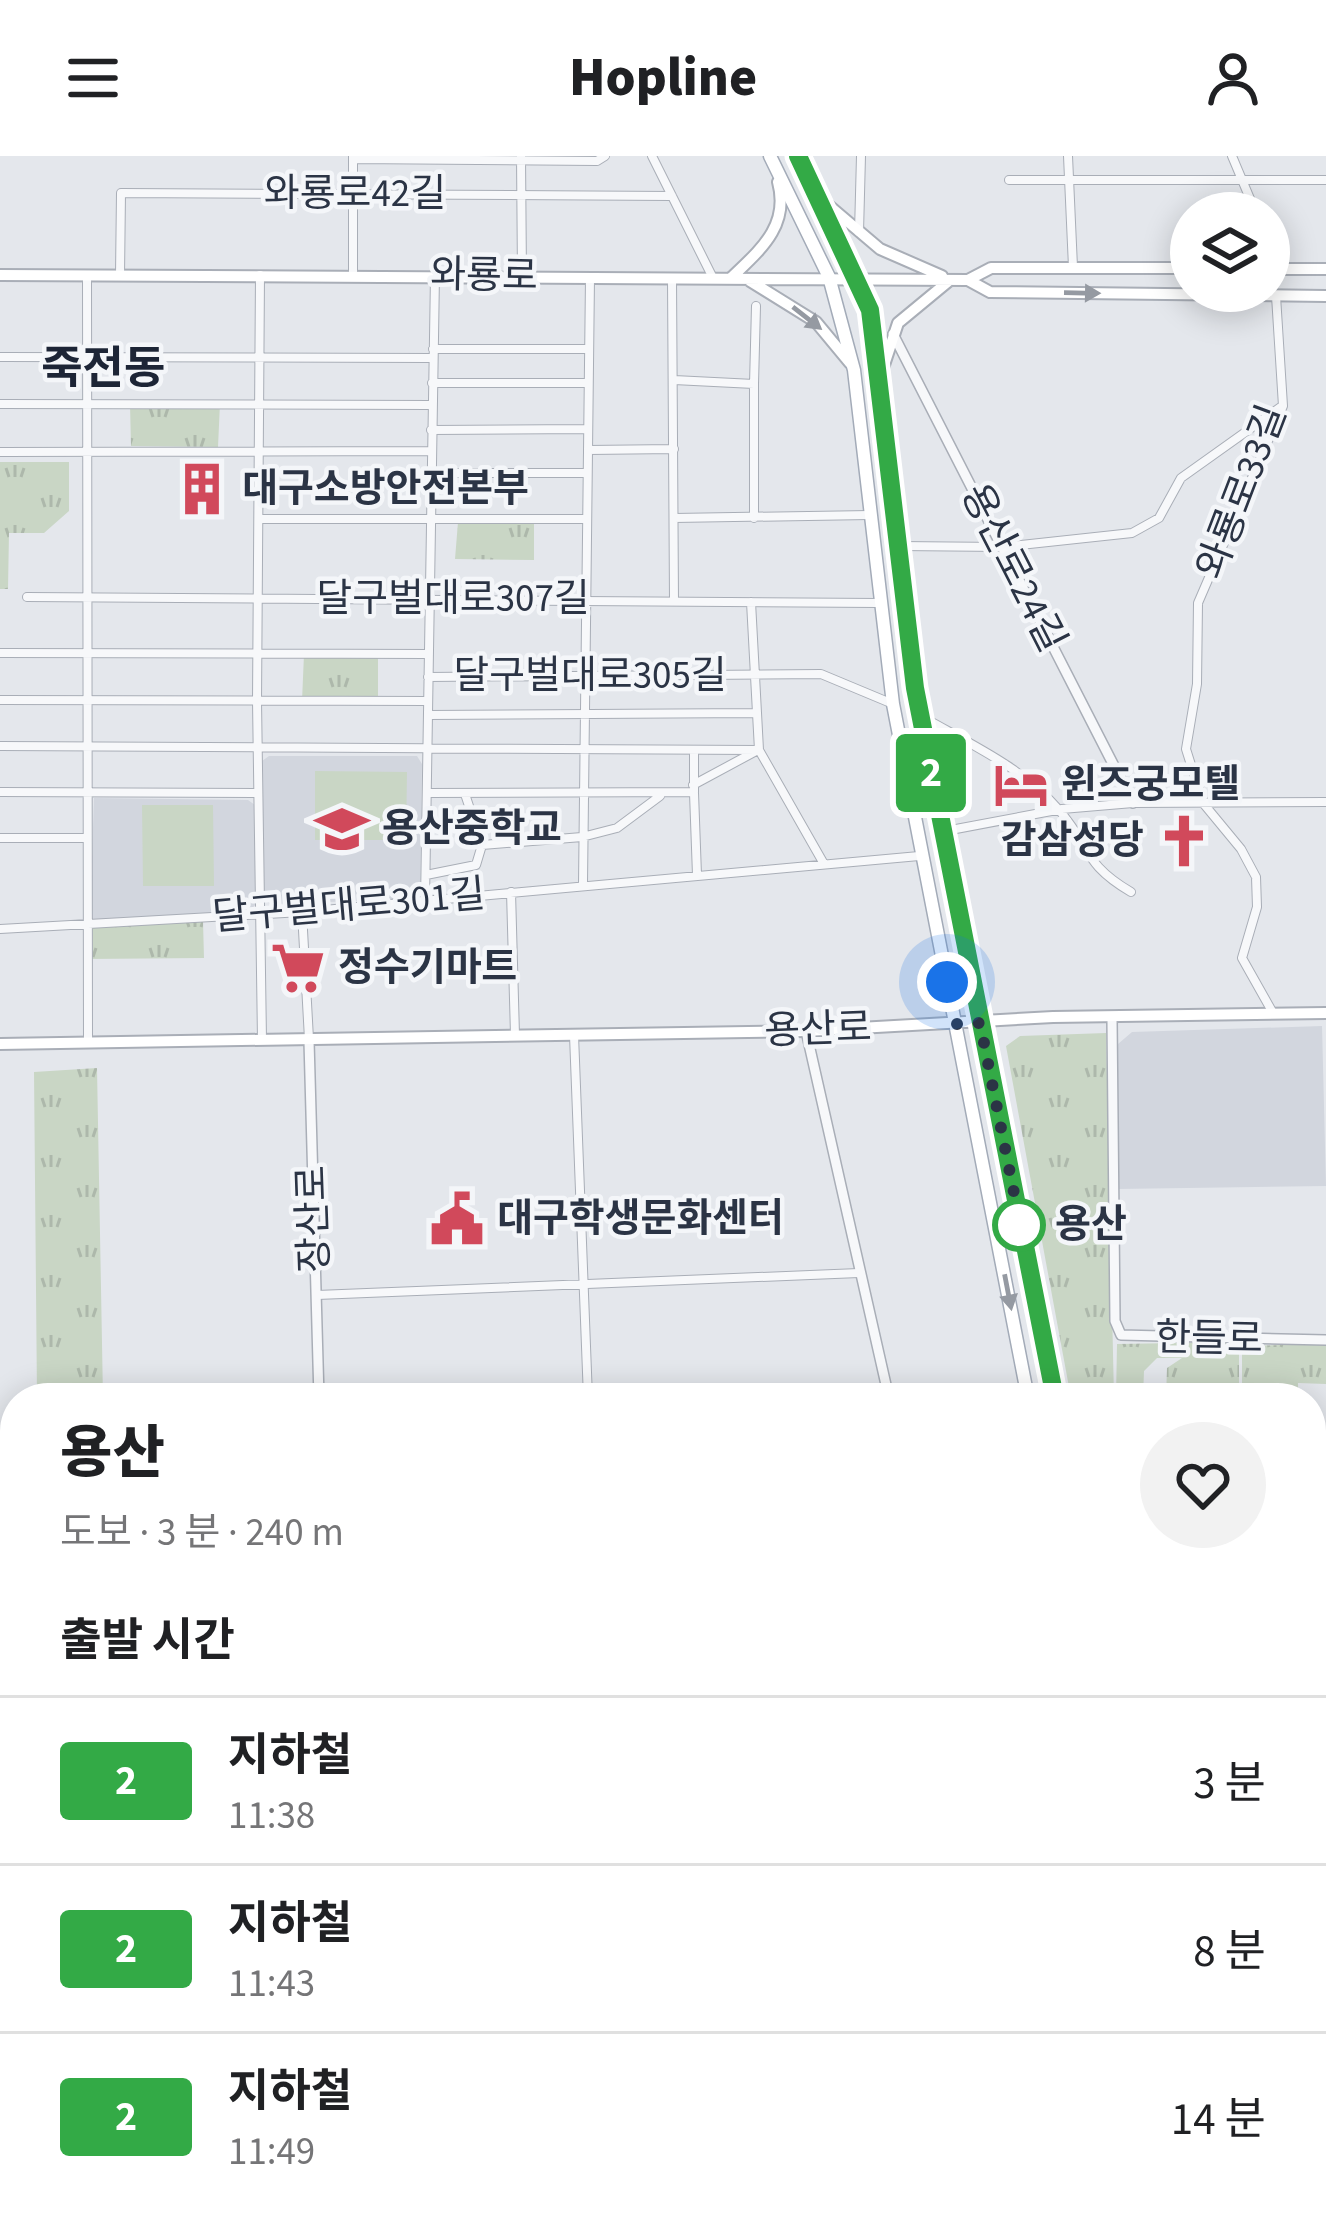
<!DOCTYPE html>
<html lang="ko">
<head>
<meta charset="utf-8">
<style>
  :root { --surface:#fff; --page:#f2f2f2; --text:#202124; --muted:#757577; --line:#e0e0e0 }
  body { margin:0; font-family:"Source Sans 3","Noto Sans KR",sans-serif; background:var(--page); color:var(--text); height:100vh; display:flex; flex-direction:column; font-size:45px; white-space:nowrap }
  * { box-sizing:border-box; margin:0 }
  p { font-size:39px; color:var(--muted) }
  .icon { flex:none; width:66px; height:66px; fill:none; stroke:currentColor; stroke-width:2; stroke-linecap:round; stroke-linejoin:round }
  .map { position:relative; flex:1; overflow:hidden }
  .sheet { position:absolute; left:0px; top:1227px; width:1326px; height:843px; display:flex; flex-direction:column; background:var(--surface); border-radius:48px 48px 0 0; box-shadow:0 6px 30px #0003 }
  .sheet>* { flex:none }
  .badge { padding:0 24px; border-radius:9px; font-size:42px; line-height:78px }
  .controls { position:absolute; left:1170px; top:36px; display:grid; gap:24px }
  .controls a { display:grid; place-items:center; width:120px; height:120px; border-radius:50%; background:var(--surface); box-shadow:0 6px 30px #0003; font-size:60px }
  .you { position:absolute; width:60px; height:60px; margin:-30px; border:9px solid #fff; border-radius:50%; background:#1a73e8; box-shadow:0 0 0 18px #1a73e833 }
  .map>.badge { position:absolute; translate:-50% -50%; box-shadow:0 0 0 6px #fff }
  h2 { padding:0 60px; font-size:45px; line-height:108px }
  .round { display:grid; place-items:center; flex:none; width:126px; height:126px; border-radius:63px; background:var(--page) }
  .summary { display:flex; align-items:center; justify-content:space-between; height:204px; padding:0 60px }
  h1 { font-size:57px; font-weight:800; line-height:90px }
  ul { padding:0; list-style:none }
  li { display:flex; align-items:center; gap:36px; height:168px; padding:0 60px; border-top:3px solid var(--line) }
  li div { flex:1 }
  li b { display:block; font-size:45px }
  li em { font-style:normal }
  li .badge { min-width:132px; font-weight:700; text-align:center }
  header { display:flex; justify-content:space-between; align-items:center; height:156px; padding:0 60px; background:var(--surface); font-size:54px; font-weight:800 }
  .map>svg:first-child { display:block }
  .built { fill:#d2d6de }
  .grass { fill:url(#grass-tufts) }
  .garden { fill:#c9d6c5 }
  .lines { fill:none; stroke-linecap:round; stroke-linejoin:round }
  .minor-casing { stroke:#a9aeb7; stroke-width:10 }
  .tertiary-casing { stroke:#a9aeb7; stroke-width:12 }
  .secondary-casing { stroke:#a9aeb7; stroke-width:14 }
  .primary-casing { stroke:#a3abb8; stroke-width:15 }
  .trunk-casing { stroke:#8b94a3; stroke-width:15 }
  .motorway-casing { stroke:#8b94a3; stroke-width:16 }
  .minor { stroke:#f7f8fa; stroke-width:8 }
  .tertiary { stroke:#f7f8fa; stroke-width:9 }
  .secondary { stroke:#fff; stroke-width:10 }
  .primary { stroke:#fff; stroke-width:12 }
  .trunk { stroke:#fff; stroke-width:12 }
  .motorway { stroke:#fff; stroke-width:14 }
  .trunk-bridge-casing { stroke:#8b94a3; stroke-width:15; stroke-linecap:butt }
  .trunk-bridge { stroke:#fff; stroke-width:12 }
  .oneway { fill:#959aa2 }
  .line-casing { stroke:#fff; stroke-width:27 }
  .line { stroke:#33aa46; stroke-width:18 }
  .walk { stroke:#2b3445; stroke-width:12; stroke-dasharray:0 21.6 }
  .stop-dot { fill:#fff; stroke:#33aa46; stroke-width:6 }
  .labels { text-anchor:middle; dominant-baseline:central; stroke-width:9; stroke-linejoin:round; paint-order:stroke }
  .street-label { font-size:39px; fill:#2b3445; stroke:#f4f6f9 }
  .poi-label { font-size:39px; font-weight:bold; fill:#2b3445; stroke:#f4f6f9; text-anchor:start }
  .stop-label { font-size:39px; font-weight:bold; fill:#2b3445; stroke:#f4f6f9; text-anchor:start }
  .quarter-label { font-size:45px; font-weight:bold; fill:#1d2536; stroke:#f4f6f9 }
</style>
</head>
<body>
<header><svg class="icon" aria-label="menu" viewBox="0 0 24 24"><path d="M4 6h16M4 12h16M4 18h16"/></svg>Hopline<svg class="icon" aria-label="person" viewBox="0 0 24 24"><circle cx="12" cy="8" r="4"/><path d="M4 21q1-7 8-7t8 7"/></svg></header>
<div class="map">
<svg width="1326" height="2069" viewBox="0 0 1326 2069">
  <defs>
    <pattern id="grass-tufts" width="24" height="20" patternUnits="userSpaceOnUse" patternTransform="scale(3)"><rect width="24" height="20" fill="#c9d6c5"/><path d="M3 7l-1-3M5 7V3M7 7l1-3M15 17l-1-3M17 17v-4M19 17l1-3" fill="none" stroke="#adb8ab"/></pattern>
  </defs>
  <rect width="100%" height="100%" fill="#e4e7ec"/>
  <path class="built" d="M269,600H417L422,608L420,738L414,743L270,748L264,744L262,605Z
    M94,642L248,644L255,649V749L249,757L95,766L90,761Z
    M1322,870L1326,1030L1118,1033V888L1132,876Z"/>
  <path class="grass" d="M220,247L218,291L131,290L130,248Z
    M0,306H69V355L44,377H9L8,433H0Z
    M458,366L534,368V404L455,403Z
    M304,498H378V545H302Z
    M203,765L204,802L87,803L89,772Z
    M1106,877L1114,1242H1071L1006,890L1020,880Z
    M97,912L103,1242H37L34,916Z
    M1239,1186V1228L1213,1229L1214,1242H1166L1167,1212L1182,1202H1157L1144,1215L1143,1242H1116L1117,1188Z
    M1326,1188V1228L1298,1227V1242H1242V1190Z
    M1326,1883V2022L1319,2025L1311,2019V1898Z"/>
  <path class="garden" d="M315,615L407,616L406,684H315Z
    M142,649H213L214,730H143Z"/>
  <g class="lines">
    <defs>
      <path id="minor" d="M652,0L713,122
        M1068,0L1073,111
        M1232,0L1256,57
        M353,1V119
        M521,1L522,119
        M353,3L597,5L605,0
        M1009,24H1326
        M859,76L861,0
        M1269,92L1277,113
        M87,119L88,887
        M120,119L121,37L672,40
        M260,119L257,545L262,884
        M672,123L674,445
        M433,193H589
        M0,201L433,202
        M674,224L754,228V362
        M432,227H588
        M754,228L756,150
        M0,248L432,249
        M431,274L587,273
        M588,294L674,293
        M0,296L431,295
        M431,317H587
        M674,362L870,359
        M259,363H587
        M899,390L1002,391L1132,377L1159,362L1181,322L1282,250
        M27,441L879,447
        M751,446L759,594L824,708
        M0,497L429,498
        M428,521L821,518L893,548
        M0,544L428,545
        M428,559L755,557
        M921,560C970,588 1022,611 1059,654C1092,692 1082,707 1131,736
        M0,590L759,594
        M693,629L758,594
        M0,636L258,637
        M427,637L694,636V596
        M694,637L697,719
        M940,676L1062,653L1133,647L1326,646
        M0,682H87
        M482,689L582,681L617,672L660,640
        M426,719L476,709L482,689L465,638
        M583,728L590,122
        M511,736L515,879
        M425,745L435,119
        M302,756L309,883
        M0,773L302,756L919,700
        M1273,857L1242,802L1257,751L1256,721L1241,693L1203,647L1186,593L1197,528L1198,447L1283,250L1276,140
        M574,879L588,1242
        M317,1139L859,1117
        M0,1439H15
        M1311,1804L1326,1798
        M0,1824L15,1829
        M0,1861H15
        M0,1913H15
        M1311,2047L1326,2057
        M1035,2055L1036,2069
        M1206,2055L1209,2069
        M377,2069V2055
        M1133,2069L1151,2060
        M1310,2069L1322,2055"/>
      <path id="tertiary" d="M893,178L1133,647
        M1112,863L1115,1165L1121,1179L1326,1184
        M806,875L889,1242
        M309,885L319,1242
        M0,1613L15,1617
        M0,1770L15,1774
        M570,2069V2055"/>
      <path id="secondary" d="M827,48L880,93L942,120
        M1269,113H1326
        M0,119L968,124L991,112H1191
        M731,122C760,94 790,70 778,26
        M968,124L990,136L1326,140
        M750,125L816,166L850,207
        M879,224L898,167L950,124
        M0,888L806,875L1053,861L1326,857
        M0,1978H15
        M173,2069V2055"/>
      <path id="primary" d="M770,0L829,121L854,214L893,548L1028,1242
        M803,0L857,120L871,172L939,676L1055,1242
        M872,2069L878,2055"/>
      <path id="trunk" d="M1311,1591L1326,1585
        M1311,1617L1326,1613
        M1311,1630L1326,1625
        M0,1676L15,1680
        M1311,1677L1326,1666
        M0,1736L15,1741
        M1311,1737L1326,1727
        M1311,1756L1326,1747
        M1311,1785L1326,1780
        M841,2055L842,2061"/>
      <path id="motorway" d="M1311,1692L1326,1681
        M0,1698L15,1702
        M0,1713L15,1717
        M1311,1713L1326,1701"/>
    </defs>
    <use href="#minor" class="minor-casing"/>
    <use href="#tertiary" class="tertiary-casing"/>
    <use href="#secondary" class="secondary-casing"/>
    <use href="#primary" class="primary-casing"/>
    <use href="#trunk" class="trunk-casing"/>
    <use href="#motorway" class="motorway-casing"/>
    <use href="#minor" class="minor"/>
    <use href="#tertiary" class="tertiary"/>
    <use href="#secondary" class="secondary"/>
    <use href="#primary" class="primary"/>
    <use href="#trunk" class="trunk"/>
    <use href="#motorway" class="motorway"/>
    <defs>
      <path id="trunk-bridge" d="M1311,1730L1326,1736"/>
    </defs>
    <use href="#trunk-bridge" class="trunk-bridge-casing"/>
    <use href="#trunk-bridge" class="trunk-bridge"/>
  </g>
  <defs><path id="oneway-solid" d="M-6-.8H1V-3.2L6.5 0L1 3.2V.8H-6Z" transform="scale(3)"/></defs>
  <g class="oneway">
    <use href="#oneway-solid" transform="translate(1082 137) rotate(1)"/>
    <use href="#oneway-solid" transform="translate(807 162) rotate(38)"/>
    <use href="#oneway-solid" transform="translate(1008 1136) rotate(79)"/>
  </g>
  <g class="lines">
    <defs>
      <path id="line" d="M798,0L870,154L915,532L1055,1242"/>
    </defs>
    <use href="#line" class="line-casing"/>
    <use href="#line" class="line"/>
    <path class="walk" d="M947,826L957,868L980,867L1023,1082L1019,1069"/>
  </g>
  <defs>
    <symbol id="building-bare" viewBox="-9 -9 18 18"><path d="M-4-6H4V6H1V3H-1V6H-4ZM-2.5-4.3h1.7v1.8h-1.7ZM.8-4.3h1.7v1.8H.8ZM-2.5-1h1.7V.8h-1.7ZM.8-1h1.7V.8H.8Z" fill="#d1495b" stroke="#f4f6f9" stroke-width="2.5" paint-order="stroke"/></symbol>
    <symbol id="hotel-bare" viewBox="-9 -9 18 18"><path d="M-6-4.5h1.5V1H6V5H4.5V3h-9V5H-6ZM-4 0a1.8 1.8 0 1 1 3.6 0ZM.5 0V-2.5h3Q6-2.5 6 0Z" fill="#d1495b" stroke="#f4f6f9" stroke-width="2.5" paint-order="stroke"/></symbol>
    <symbol id="school-bare" viewBox="-9 -9 18 18"><path d="M0-5L7-2L0 1L-7-2ZM-4 1L0 2.5L4 1V4Q0 6-4 4Z" fill="#d1495b" stroke="#f4f6f9" stroke-width="2.5" paint-order="stroke"/></symbol>
    <symbol id="church-bare" viewBox="-9 -9 18 18"><path d="M-1.2-6h2.4v3.5h3.3v2.4h-3.3V6h-2.4V-.1h-3.3v-2.4h3.3Z" fill="#d1495b" stroke="#f4f6f9" stroke-width="2.5" paint-order="stroke"/></symbol>
    <symbol id="supermarket-bare" viewBox="-9 -9 18 18"><path d="M-6-5.5h2.5l.6 2H6L4.5 2H-2.5L-4.4-4H-6ZM-1.5 3.2a1.3 1.3 0 1 0 .1 0ZM3 3.2a1.3 1.3 0 1 0 .1 0Z" fill="#d1495b" stroke="#f4f6f9" stroke-width="2.5" paint-order="stroke"/></symbol>
    <symbol id="civic-bare" viewBox="-9 -9 18 18"><path d="M-.6-6.5H3V-4.5H.6V-3L4-1V1h2V6H-6V1h2V-1L-.6-3ZM-1.2 2.5V6h2.4V2.5Z" fill="#d1495b" stroke="#f4f6f9" stroke-width="2.5" paint-order="stroke"/></symbol>
  </defs>
  <g fill-rule="evenodd">
    <use href="#building-bare" x="164" y="295" width="76" height="76"/>
    <use href="#hotel-bare" x="983" y="591" width="76" height="76"/>
    <use href="#school-bare" x="304" y="635" width="76" height="76"/>
    <use href="#church-bare" x="1146" y="647" width="76" height="76"/>
    <use href="#supermarket-bare" x="260" y="774" width="76" height="76"/>
    <use href="#civic-bare" x="419" y="1025" width="76" height="76"/>
  </g>
  <circle class="stop-dot" cx="1019" cy="1069" r="24"/>
  <g class="labels">
    <g class="street-label">
      <text x="355" y="38">와룡로42길</text>
      <text transform="translate(484 120) rotate(1)">와룡로</text>
      <text transform="translate(1242 336) rotate(-69)">와룡로33길</text>
      <text transform="translate(1013 412) rotate(63)">용산로24길</text>
      <text x="453" y="443">달구벌대로307길</text>
      <text x="590" y="520">달구벌대로305길</text>
      <text transform="translate(349 750) rotate(-5)">달구벌대로301길</text>
      <text transform="translate(818 874) rotate(-2)">용산로</text>
      <text transform="translate(314 1063) rotate(-92)">장산로</text>
      <text transform="translate(1209 1183) rotate(1)">한들로</text>
    </g>
    <g class="poi-label">
      <text x="242" y="333">대구소방안전본부</text>
      <text x="1061" y="629">윈즈궁모텔</text>
      <text x="382" y="673">용산중학교</text>
      <text x="1144" y="685" text-anchor="end">감삼성당</text>
      <text x="338" y="812">정수기마트</text>
      <text x="497" y="1063">대구학생문화센터</text>
    </g>
    <g class="stop-label">
      <text x="1055" y="1069">용산</text>
    </g>
    <g class="quarter-label">
      <text x="103" y="213">죽전동</text>
    </g>
  </g>
</svg>
<div class="controls">
<a><svg class="icon" aria-label="layers" viewBox="0 0 24 24"><path d="M12 4l9 5-9 5-9-5zM3 14l9 5 9-5"/></svg></a>
</div>
<div class="you" style="left:947px;top:826px"></div>
<b class="badge" style="left:931px;top:617px;background:#33aa46;color:#fff">2</b>
<section class="sheet">
<div class="summary"><div><h1>용산</h1><p>도보 · 3 분 · 240 m</p></div><a class="round"><svg class="icon" aria-label="heart" viewBox="0 0 24 24"><path d="M12 20l-8-8c-3-5 5-10 8-4 3-6 11-1 8 4z"/></svg></a></div>
<h2>출발 시간</h2>
<ul>
<li><span class="badge" style="background:#33aa46;color:#fff">2</span><div><b>지하철</b><p>11:38</p></div><em>3 분</em></li>
<li><span class="badge" style="background:#33aa46;color:#fff">2</span><div><b>지하철</b><p>11:43</p></div><em>8 분</em></li>
<li><span class="badge" style="background:#33aa46;color:#fff">2</span><div><b>지하철</b><p>11:49</p></div><em>14 분</em></li>
</ul>
</section>
</div>
</body>
</html>
